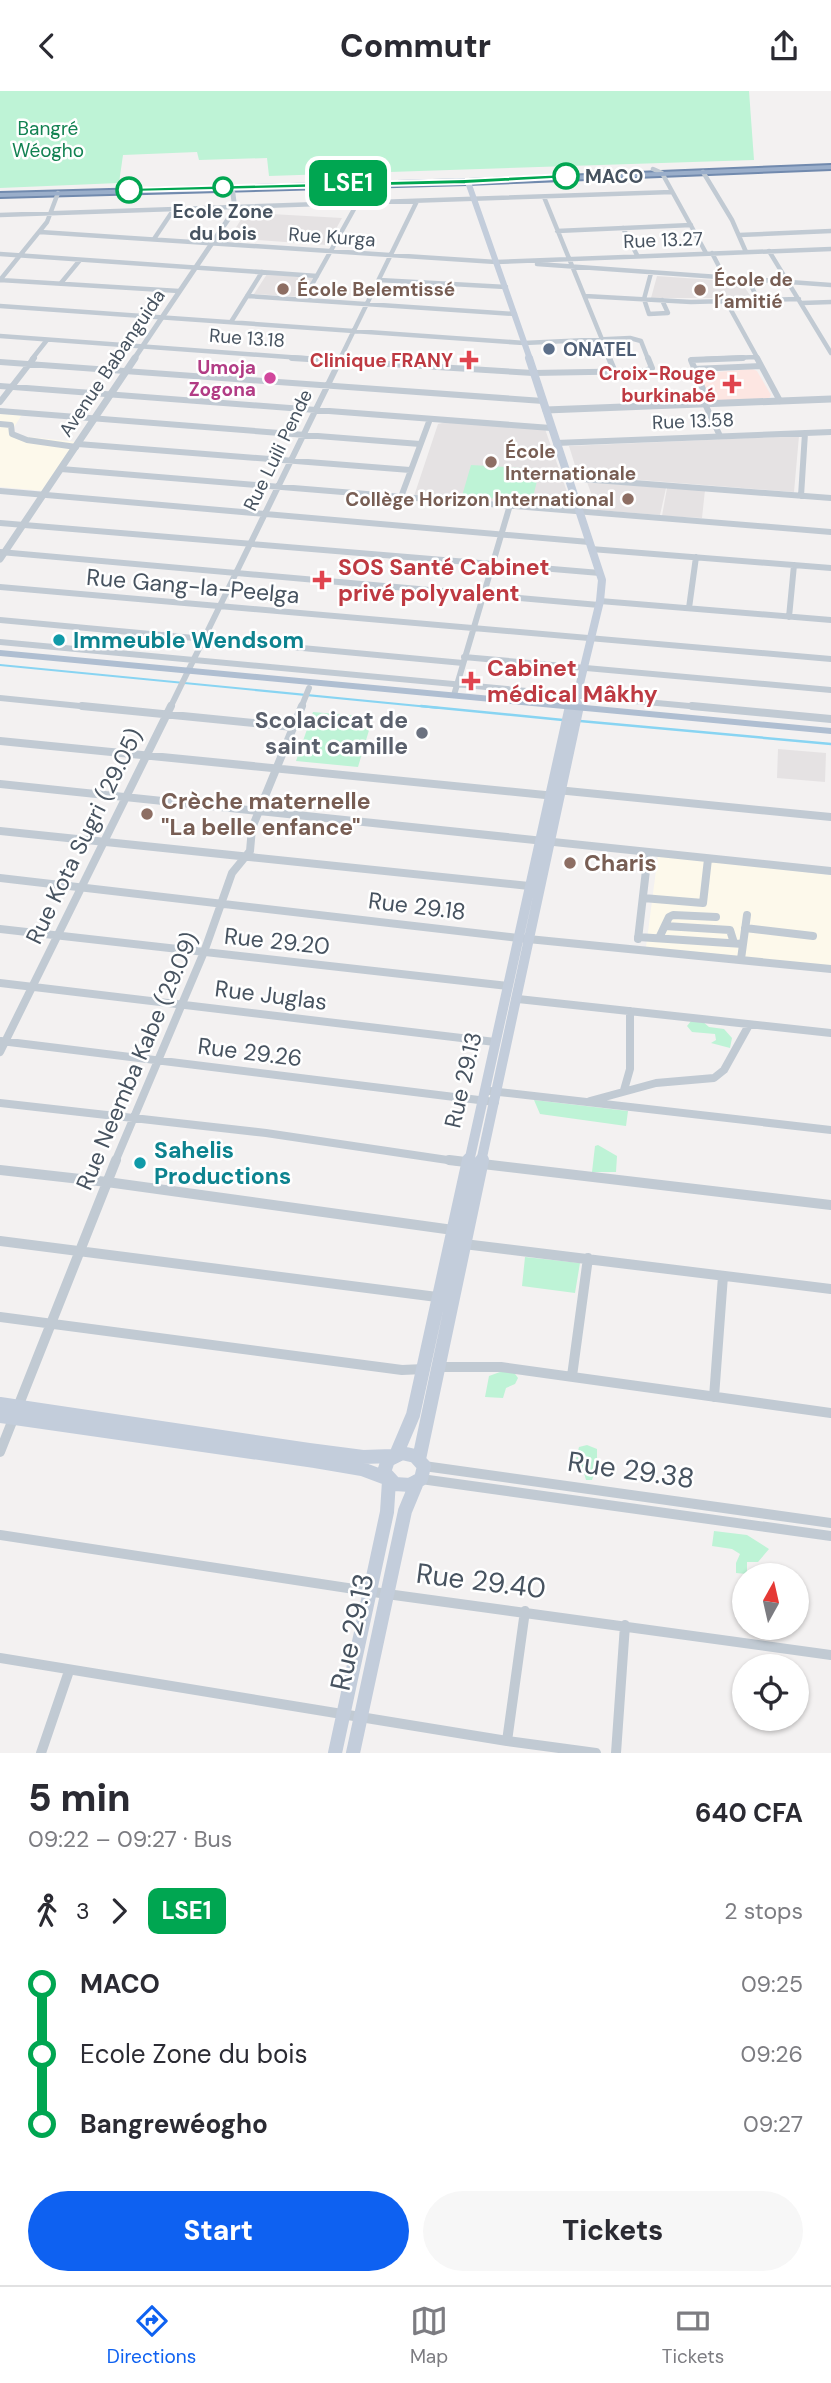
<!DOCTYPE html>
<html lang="en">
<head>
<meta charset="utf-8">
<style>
  :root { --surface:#fff; --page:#f7f7f7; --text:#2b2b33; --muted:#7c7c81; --line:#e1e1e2; --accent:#0e61f1 }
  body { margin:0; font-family:"DM Sans",sans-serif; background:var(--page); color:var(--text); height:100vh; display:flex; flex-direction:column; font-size:26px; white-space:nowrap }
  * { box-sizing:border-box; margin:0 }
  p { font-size:23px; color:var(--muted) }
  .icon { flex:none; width:38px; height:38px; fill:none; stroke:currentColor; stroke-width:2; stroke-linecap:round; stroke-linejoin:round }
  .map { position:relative; height:1662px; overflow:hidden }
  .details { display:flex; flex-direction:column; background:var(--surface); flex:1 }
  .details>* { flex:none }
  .badge { padding:0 14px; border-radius:10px; font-size:24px; line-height:46px }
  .needle { width:46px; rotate:8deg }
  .controls { position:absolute; left:732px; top:1472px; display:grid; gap:14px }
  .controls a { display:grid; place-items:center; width:77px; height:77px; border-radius:50%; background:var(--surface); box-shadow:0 2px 5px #0004; font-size:35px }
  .map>.badge { position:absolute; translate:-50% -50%; box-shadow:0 0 0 4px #fff }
  .legs { display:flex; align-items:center; gap:10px; height:77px; padding:0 28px; font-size:23px }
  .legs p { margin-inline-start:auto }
  .head { display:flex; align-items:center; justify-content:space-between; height:119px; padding:0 28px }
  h1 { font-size:38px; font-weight:800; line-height:52px }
  .cta { display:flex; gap:14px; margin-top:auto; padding:14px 28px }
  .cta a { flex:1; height:80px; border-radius:42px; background:var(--accent); color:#fff; font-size:28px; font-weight:800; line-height:80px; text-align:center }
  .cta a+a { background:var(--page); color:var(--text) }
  ul { padding:0 28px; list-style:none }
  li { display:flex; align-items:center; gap:24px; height:70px; font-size:26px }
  li i { display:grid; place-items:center; width:10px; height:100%; margin:0 9px; background:currentColor }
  li i::after { content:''; width:18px; height:18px; margin:-9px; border:5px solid; border-radius:50%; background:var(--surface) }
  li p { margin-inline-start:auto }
  li:first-child i { background:linear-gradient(#0000 50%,currentColor 0) }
  li:last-child i { background:linear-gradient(currentColor 50%,#0000 0) }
  header { display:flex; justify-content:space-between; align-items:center; height:91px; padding:0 28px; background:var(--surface); font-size:32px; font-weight:800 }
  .tab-bar { display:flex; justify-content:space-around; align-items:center; height:98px; border-top:2px solid var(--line); background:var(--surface); font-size:19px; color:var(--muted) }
  .tab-bar a { display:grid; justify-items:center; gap:4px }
  .tab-bar .selected { color:var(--accent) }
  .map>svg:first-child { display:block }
  .commercial { fill:#fdf9eb }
  .education { fill:#e5e2e3 }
  .medical { fill:#fde6e2 }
  .green { fill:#bef3d6 }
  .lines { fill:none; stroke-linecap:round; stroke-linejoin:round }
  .stream-far1 { stroke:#88d4f2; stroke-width:2 }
  .stream { stroke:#88d4f2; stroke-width:2.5 }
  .trunk-casing { stroke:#718aae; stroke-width:4 }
  .minor-far3 { stroke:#c1cad3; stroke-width:4.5 }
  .minor-far2 { stroke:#c1cad3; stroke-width:6 }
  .minor-far1 { stroke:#c1cad3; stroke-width:8 }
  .minor { stroke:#c1cad3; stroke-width:10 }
  .tertiary-far1 { stroke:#c1cad3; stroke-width:5 }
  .tertiary { stroke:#c1cad3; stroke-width:7 }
  .secondary-far3 { stroke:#c3cddb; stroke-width:6 }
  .secondary-far2 { stroke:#c3cddb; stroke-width:8 }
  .secondary-far1 { stroke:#c3cddb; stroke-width:10 }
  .secondary { stroke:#c3cddb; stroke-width:14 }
  .primary { fill:#afbed1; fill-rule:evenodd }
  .trunk { fill:#9aaeca; fill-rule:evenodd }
  .line-1 { fill:#00a651; stroke:#fff; stroke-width:2 }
  .stop-1-dot { fill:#fff; stroke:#00a651; stroke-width:3.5 }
  .education-dot { fill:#8d6e63; stroke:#fff; stroke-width:2.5 }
  .service-dot { fill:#5c6f8a; stroke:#fff; stroke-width:2.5 }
  .health-dot { fill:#e0444e; stroke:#fff; stroke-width:2.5 }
  .hotel-dot { fill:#d1479c; stroke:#fff; stroke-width:2.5 }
  .culture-dot { fill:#0f9aa8; stroke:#fff; stroke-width:2.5 }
  .worship-dot { fill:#6b7280; stroke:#fff; stroke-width:2.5 }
  .labels { text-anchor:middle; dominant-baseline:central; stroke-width:5; stroke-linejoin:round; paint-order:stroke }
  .far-park-label { font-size:19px; fill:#128252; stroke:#fff }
  .far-stop-label { font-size:19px; font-weight:bold; fill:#475360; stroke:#fff; text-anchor:start }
  .far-street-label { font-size:19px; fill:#475360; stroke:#fff }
  .far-education-label { font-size:19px; font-weight:bold; fill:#785e54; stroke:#fff; text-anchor:start }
  .far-service-label { font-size:19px; font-weight:bold; fill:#4e5e75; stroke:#fff; text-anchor:start }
  .far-health-label { font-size:19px; font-weight:bold; fill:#be3a42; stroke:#fff; text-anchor:end }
  .far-hotel-label { font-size:19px; font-weight:bold; fill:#b23c85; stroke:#fff; text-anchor:end }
  .health-label { font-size:23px; font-weight:bold; fill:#be3a42; stroke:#fff; text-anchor:start }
  .street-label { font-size:23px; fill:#475360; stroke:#fff }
  .culture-label { font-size:23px; font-weight:bold; fill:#0d838f; stroke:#fff; text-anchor:start }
  .worship-label { font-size:23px; font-weight:bold; fill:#5b616d; stroke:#fff; text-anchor:end }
  .education-label { font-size:23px; font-weight:bold; fill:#785e54; stroke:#fff; text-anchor:start }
  .near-street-label { font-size:28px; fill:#475360; stroke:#fff }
</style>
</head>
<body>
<header><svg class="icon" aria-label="back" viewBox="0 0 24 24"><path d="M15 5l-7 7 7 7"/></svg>Commutr<svg class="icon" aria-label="share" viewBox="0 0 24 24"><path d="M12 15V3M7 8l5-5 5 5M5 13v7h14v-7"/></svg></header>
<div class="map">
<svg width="831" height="1662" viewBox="0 0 831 1662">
  <rect width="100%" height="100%" fill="#f3f1f1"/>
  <path class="commercial" d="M0,321L23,322L9,344L77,351L44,400L0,396Z
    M658,764L831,784V875L646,856Z"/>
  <path class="education" d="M246,121L271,123L342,127L327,154L229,147Z
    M267,183L313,187L305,206L254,203Z
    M657,185L741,191L752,207H651Z
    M446,331L545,338L572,415L414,405L438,333Z
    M799,345L794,401L578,384L569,355Z
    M587,391L666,397L660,424L597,419Z
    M667,397L705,399L702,427L662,425Z
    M778,658L826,662L825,691L777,687Z"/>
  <path class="medical" d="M752,278L757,280L771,304L768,309L721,312L707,307L695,283Z"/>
  <path class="green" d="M0,0H749L754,69L269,85L267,67L199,69L197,61L123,64L119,92L0,97Z
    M471,374L540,378L532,410L462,405Z
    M313,621L373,626L358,676L296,670Z
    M691,930H702L709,936L724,938L732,947L730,957L711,952L716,949L715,943L692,941L687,935Z
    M534,1009L628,1020L626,1035L540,1023Z
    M598,1054L617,1065L616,1081H592L595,1055Z
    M525,1166L580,1172L575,1202L522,1195Z
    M513,1280L518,1287L515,1293L506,1297L503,1307L485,1306L489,1285L500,1281Z
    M587,1354L597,1358V1375L592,1389H586L584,1382L574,1376L579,1356Z
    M714,1440L747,1444L769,1458L758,1471H747V1483L736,1482V1472L740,1463L732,1458L712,1455Z"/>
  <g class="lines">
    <path class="stream-far1" d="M0,574L439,617"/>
    <path class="stream" d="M421,615L563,629
      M580,630L831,653"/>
    <defs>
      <path id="trunk" d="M831,74V78L468,93L0,106V102L468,89Z"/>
    </defs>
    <use href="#trunk" class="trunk-casing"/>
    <path class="minor-far3" d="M653,78L662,82L706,162
      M703,81L732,129L746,161
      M544,106L610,268
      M0,124L672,101
      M623,137L637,164
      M557,140L691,134
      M40,141L496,171L831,158
      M739,144L831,140
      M154,148L174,118
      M769,160L831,262
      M712,162L725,187
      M0,163L317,185
      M537,173L831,194
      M651,182L644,208L649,223L668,222L662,209
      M748,188L758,209
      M0,189L179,200
      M0,189L47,131L58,102
      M379,189L506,196
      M61,192L80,169
      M247,205L515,223
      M585,205L691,211L799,208
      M304,208L358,111
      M726,210L758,268
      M802,212L831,211
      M0,215L524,252L630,247L641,250L648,268
      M231,231L262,181
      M0,245L316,268
      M32,268L47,249
      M340,268L417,110
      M705,268L756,266"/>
    <path class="minor-far2" d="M292,267L533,282L645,280L652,277L648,267
      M609,267L615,281
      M757,267L780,310
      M0,271L543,310
      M693,278L761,275
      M0,295L551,337
      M0,311L34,267
      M705,313L720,345
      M709,313L691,269L743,267
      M0,320L420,353
      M0,333L11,334L12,343L27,349L76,356
      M556,352L831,341
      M78,353L410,379
      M61,378L831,441
      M569,387L831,407
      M0,400L589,451
      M801,405L805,342
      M401,406L430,328
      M0,432L600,482
      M591,458L831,477
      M0,461L599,514
      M0,496L831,568
      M600,510L831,529
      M689,517L696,466
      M789,526L794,474
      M0,529L463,572
      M0,551L711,617
      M464,566L831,599
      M454,604L510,414
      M0,607L100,617
      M170,617L341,267
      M301,617L309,597"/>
    <path class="minor-far1" d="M82,615L293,636
      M692,615L831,628
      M0,650L555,705
      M0,693L831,780
      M557,699L831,726
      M0,740L529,795
      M0,787L518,847L831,878
      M643,807L703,812L708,768
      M665,835L730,839L734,852
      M745,837L813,845
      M0,838L508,895
      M638,846L743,853
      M659,847L669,826L673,824L716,826
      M638,848L648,762
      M741,868L747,824
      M0,892L495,951
      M518,908L831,942
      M1,950L495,1011
      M0,961L171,615
      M624,999L630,978V920
      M490,1000L831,1039
      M590,1010L656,992L714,987L724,979L749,934
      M0,1012L266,1042L461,1071
      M115,1071L204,861L232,782L250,760L252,737L302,615"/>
    <path class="minor" d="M449,1069L831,1114
      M0,1079L107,1091L453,1139
      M0,1150L437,1206
      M464,1153L831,1198
      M0,1226L402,1279L424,1278
      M437,1276H501L831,1322
      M572,1285L588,1167
      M714,1306L723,1185
      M0,1361L116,1069
      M424,1375L831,1432
      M421,1388L831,1445
      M0,1444L387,1503L831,1564
      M0,1567L507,1650L596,1662
      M507,1650L525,1520
      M41,1662L69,1580
      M616,1662L625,1534"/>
    <path class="tertiary-far1" d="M134,268L235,118L232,96L227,92"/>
    <path class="tertiary" d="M546,319L831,308
      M0,468L135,267"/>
    <path class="secondary-far3" d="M468,91L530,268"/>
    <path class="secondary-far2" d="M529,267L602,489L600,510L576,609L580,617
      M569,617L576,609"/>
    <path class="secondary-far1" d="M469,1071L570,615
      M481,1071L579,615"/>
    <path class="secondary" d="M0,1313L309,1359L363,1366L393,1365
      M0,1325L315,1370L362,1378L386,1387
      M402,1362L415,1365L424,1375L421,1388L410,1394L395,1393L384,1381L388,1369Z
      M396,1364L413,1324L469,1069
      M419,1368L482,1069
      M335,1662L387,1421L389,1390
      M353,1662L405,1420L417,1391"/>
    <path class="primary" d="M0,559L831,637V643L0,565Z"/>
    <use href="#trunk" class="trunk"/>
  </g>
  <path class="line-1" d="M566,83L569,87L465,93L129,101L125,99L129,97L465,88Z"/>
  <g class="stop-1-dot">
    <circle cx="566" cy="85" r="12"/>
    <circle cx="223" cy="96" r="9"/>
    <circle cx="129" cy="99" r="12"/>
  </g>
  <g class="education-dot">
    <circle cx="283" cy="198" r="7"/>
    <circle cx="700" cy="199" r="7"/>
    <circle cx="491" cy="371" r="7"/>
    <circle cx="628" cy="408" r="7"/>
    <circle cx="147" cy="723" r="7"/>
    <circle cx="570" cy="772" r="7"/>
  </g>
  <circle class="service-dot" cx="549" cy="258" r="7"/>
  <g class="health-dot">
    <path d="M465.5 258.5h7v7h7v7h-7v7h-7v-7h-7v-7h7z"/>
    <path d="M728.5 282.5h7v7h7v7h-7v7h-7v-7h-7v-7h7z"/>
    <path d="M318.5 478.5h7v7h7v7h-7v7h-7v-7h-7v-7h7z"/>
    <path d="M467.5 579.5h7v7h7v7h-7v7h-7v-7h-7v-7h7z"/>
  </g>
  <circle class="hotel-dot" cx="270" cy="287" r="7"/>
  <g class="culture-dot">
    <circle cx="59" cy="549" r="7"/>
    <circle cx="140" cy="1072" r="7"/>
  </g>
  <circle class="worship-dot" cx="422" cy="642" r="7"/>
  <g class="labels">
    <g class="far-park-label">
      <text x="48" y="37">Bangré<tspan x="48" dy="22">Wéogho</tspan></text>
    </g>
    <g class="far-stop-label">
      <text x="585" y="85">MACO</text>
      <text x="223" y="120" text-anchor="middle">Ecole Zone<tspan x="223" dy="22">du bois</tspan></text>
    </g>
    <g class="far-street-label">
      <text transform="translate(332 146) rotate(4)">Rue Kurga</text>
      <text transform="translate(663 149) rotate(-2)">Rue 13.27</text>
      <text transform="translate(247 247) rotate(4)">Rue 13.18</text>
      <text transform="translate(112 272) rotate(-56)">Avenue Babanguida</text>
      <text transform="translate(693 330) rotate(-2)">Rue 13.58</text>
      <text transform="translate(278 359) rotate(-64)">Rue Luili Pende</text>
    </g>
    <g class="far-education-label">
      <text x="714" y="188">École de<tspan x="714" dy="22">l´amitié</tspan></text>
      <text x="297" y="198">École Belemtissé</text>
      <text x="505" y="360">École<tspan x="505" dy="22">Internationale</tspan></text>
      <text x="614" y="408" text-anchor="end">Collège Horizon International</text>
    </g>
    <g class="far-service-label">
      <text x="563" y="258">ONATEL</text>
    </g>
    <g class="far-health-label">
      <text x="453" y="269">Clinique FRANY</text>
      <text x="716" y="282">Croix-Rouge<tspan x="716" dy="22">burkinabé</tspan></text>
    </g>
    <g class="far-hotel-label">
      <text x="256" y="276">Umoja<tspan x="256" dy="22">Zogona</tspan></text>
    </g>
    <g class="health-label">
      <text x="338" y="476">SOS Santé Cabinet<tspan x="338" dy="26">privé polyvalent</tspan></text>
      <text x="487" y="577">Cabinet<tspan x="487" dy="26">médical Mâkhy</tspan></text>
    </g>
    <g class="street-label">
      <text transform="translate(193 495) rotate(5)">Rue Gang-la-Peelga</text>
      <text transform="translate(84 745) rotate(-64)">Rue Kota Sugri (29.05)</text>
      <text transform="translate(417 815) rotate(7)">Rue 29.18</text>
      <text transform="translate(277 850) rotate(6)">Rue 29.20</text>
      <text transform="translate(271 904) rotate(7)">Rue Juglas</text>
      <text transform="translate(250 961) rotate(7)">Rue 29.26</text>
      <text transform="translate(137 970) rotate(-67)">Rue Neemba Kabe (29.09)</text>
      <text transform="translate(463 989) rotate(-77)">Rue 29.13</text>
    </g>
    <g class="culture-label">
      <text x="73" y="549">Immeuble Wendsom</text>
      <text x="154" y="1059">Sahelis<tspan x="154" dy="26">Productions</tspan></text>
    </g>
    <g class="worship-label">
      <text x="408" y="629">Scolacicat de<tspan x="408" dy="26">saint camille</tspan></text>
    </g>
    <g class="education-label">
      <text x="161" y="710">Crèche maternelle<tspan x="161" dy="26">"La belle enfance"</tspan></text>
      <text x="584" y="772">Charis</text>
    </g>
    <g class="near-street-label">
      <text transform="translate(631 1379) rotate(8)">Rue 29.38</text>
      <text transform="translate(481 1490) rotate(7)">Rue 29.40</text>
      <text transform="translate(352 1541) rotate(-78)">Rue 29.13</text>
    </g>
  </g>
</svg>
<div class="controls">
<a><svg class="needle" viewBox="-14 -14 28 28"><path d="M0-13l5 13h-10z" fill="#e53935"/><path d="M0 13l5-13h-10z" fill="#7c7c81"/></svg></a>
<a><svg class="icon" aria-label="locate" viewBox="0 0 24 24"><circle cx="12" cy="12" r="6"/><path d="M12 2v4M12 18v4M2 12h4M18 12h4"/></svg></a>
</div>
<b class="badge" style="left:348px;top:92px;background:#00a651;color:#fff">LSE1</b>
</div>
<section class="details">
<div class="head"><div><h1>5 min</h1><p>09:22 – 09:27 · Bus</p></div><b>640 CFA</b></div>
<div class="legs"><svg class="icon" aria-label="walk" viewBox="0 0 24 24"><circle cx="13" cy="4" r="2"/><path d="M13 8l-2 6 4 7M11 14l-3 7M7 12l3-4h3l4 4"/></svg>3<svg class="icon" aria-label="forward" viewBox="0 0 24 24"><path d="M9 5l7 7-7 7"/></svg><b class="badge" style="background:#00a651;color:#fff">LSE1</b><p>2 stops</p></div>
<ul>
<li><i style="color:#00a651"></i><b>MACO</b><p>09:25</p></li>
<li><i style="color:#00a651"></i><span>Ecole Zone du bois</span><p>09:26</p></li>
<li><i style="color:#00a651"></i><b>Bangrewéogho</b><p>09:27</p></li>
</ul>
<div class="cta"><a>Start</a><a>Tickets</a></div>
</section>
<nav class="tab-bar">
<a class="selected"><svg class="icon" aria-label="directions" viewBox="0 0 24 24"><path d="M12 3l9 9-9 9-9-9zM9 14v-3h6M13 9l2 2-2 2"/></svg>Directions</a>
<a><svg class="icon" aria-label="map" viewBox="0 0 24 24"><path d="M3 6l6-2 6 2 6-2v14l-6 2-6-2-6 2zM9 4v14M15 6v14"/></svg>Map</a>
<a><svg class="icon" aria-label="tickets" viewBox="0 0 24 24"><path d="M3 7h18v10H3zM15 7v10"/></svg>Tickets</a>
</nav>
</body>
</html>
